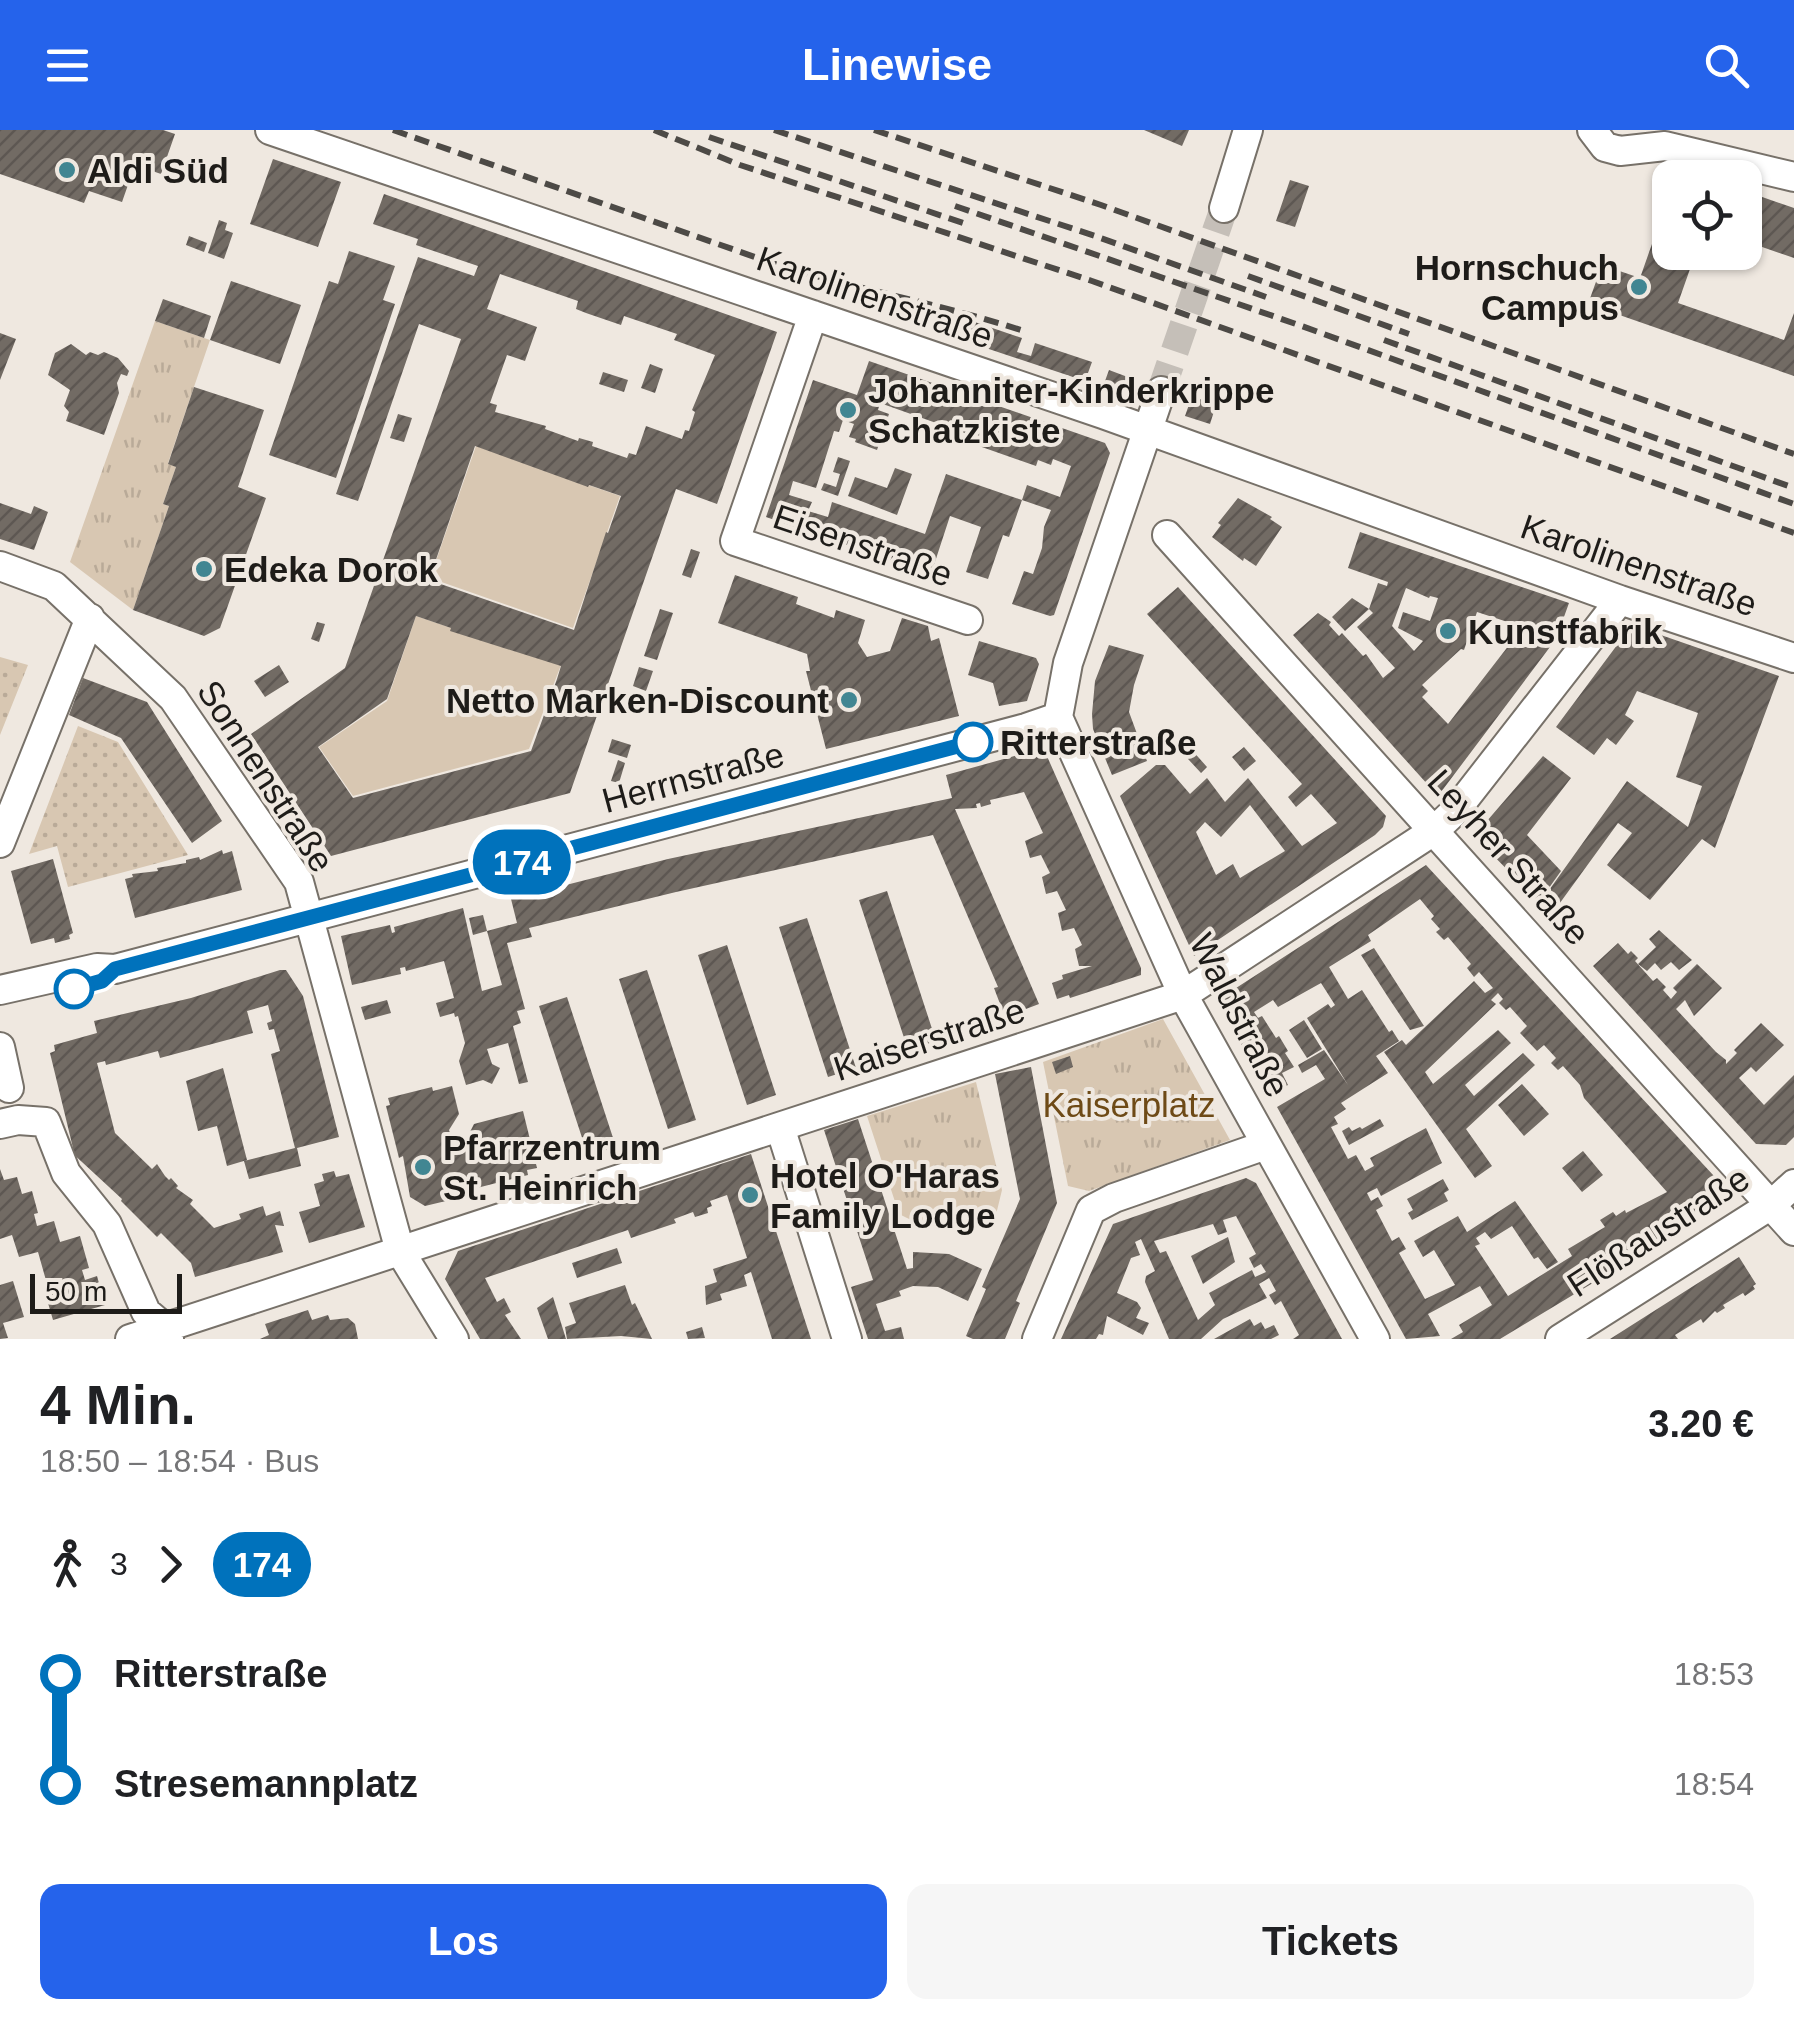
<!DOCTYPE html>
<html lang="de">
<head>
<meta charset="utf-8">
<style>
  :root { --surface:#fff; --page:#f6f6f6; --text:#202124; --muted:#757577; --accent:#2563eb }
  body { margin:0; font-family:Arial,sans-serif; background:var(--page); color:var(--text); height:100vh; display:flex; flex-direction:column; font-size:38px; white-space:nowrap }
  * { box-sizing:border-box; margin:0 }
  p { font-size:32px; color:var(--muted) }
  .icon { flex:none; width:55px; height:55px; fill:none; stroke:currentColor; stroke-width:2; stroke-linecap:round; stroke-linejoin:round }
  .map { position:relative; height:1209px; overflow:hidden }
  .details { display:flex; flex-direction:column; background:var(--surface); flex:1 }
  .details>* { flex:none }
  .badge { padding:0 20px; border-radius:32px; font-size:35px; line-height:65px }
  .fabs { position:absolute; left:1652px; top:30px; display:grid; gap:20px }
  .fabs a { display:grid; place-items:center; width:110px; height:110px; border-radius:20px; background:var(--surface); box-shadow:0 2px 8px #0004; font-size:50px }
  .scale { position:absolute; left:30px; bottom:25px; width:152px; box-sizing:border-box; padding-left:10px; border:5px solid #1e1c19; border-top:0; font-size:28px; line-height:35px; white-space:nowrap; color:#1e1c19; -webkit-text-stroke:8px #efe8e0; paint-order:stroke }
  .map>.badge { position:absolute; translate:-50% -50%; box-shadow:0 0 0 5px #fff }
  .legs { display:flex; align-items:center; gap:15px; height:110px; padding:0 40px; font-size:32px }
  .legs p { margin-inline-start:auto }
  .summary { display:flex; align-items:center; justify-content:space-between; height:170px; padding:0 40px }
  h1 { font-size:55px; font-weight:700; line-height:75px }
  .cta { display:flex; gap:20px; margin-top:auto; padding:20px 40px }
  .cta a { flex:1; height:115px; border-radius:20px; background:var(--accent); color:#fff; font-size:40px; font-weight:700; line-height:115px; text-align:center }
  .cta a+a { background:var(--page); color:var(--text) }
  ul { padding:0 40px; list-style:none }
  li { display:flex; align-items:center; gap:35px; height:110px; font-size:38px }
  li i { display:grid; place-items:center; width:15px; height:100%; margin:0 12px; background:currentColor }
  li i::after { content:''; width:25px; height:25px; margin:-12px; border:8px solid; border-radius:50%; background:var(--surface) }
  li p { margin-inline-start:auto }
  li:first-child i { background:linear-gradient(#0000 50%,currentColor 0) }
  li:last-child i { background:linear-gradient(currentColor 50%,#0000 0) }
  header { display:flex; justify-content:space-between; align-items:center; height:130px; padding:0 40px; background:var(--accent); color:#fff; font-size:45px; font-weight:700 }
  .map>svg:first-child { display:block }
  .grass { fill:url(#grass-dots) }
  .park { fill:url(#park-tufts) }
  .garden { fill:#d8c7b2 }
  .building { fill:url(#building-hatch); fill-rule:evenodd }
  .lines { fill:none; stroke-linecap:round; stroke-linejoin:round }
  .minor-tunnel { stroke:#c5bfb8; stroke-width:28; stroke-dasharray:28 14; stroke-linecap:butt }
  .minor-casing { stroke:#777169; stroke-width:32 }
  .minor { stroke:#fff; stroke-width:28 }
  .rail { stroke:#4d4a46; stroke-width:6; stroke-dasharray:15 8; stroke-linecap:butt }
  .line-1-casing { stroke:#fff; stroke-width:22 }
  .line-1 { stroke:#0072bc; stroke-width:15 }
  .poi-dot { fill:#418692; stroke:#efe8e0; stroke-width:4 }
  .stop-1-dot { fill:#fff; stroke:#0072bc; stroke-width:5 }
  .labels { text-anchor:middle; dominant-baseline:central; stroke-width:8; stroke-linejoin:round; paint-order:stroke }
  .poi-label { font-size:35px; font-weight:bold; fill:#1e1c19; stroke:#efe8e0; text-anchor:start }
  .street-label { font-size:35px; fill:#1e1c19; stroke:#efe8e0 }
  .stop-label { font-size:35px; font-weight:bold; fill:#1e1c19; stroke:#efe8e0; text-anchor:start }
  .park-label { font-size:35px; fill:#6e4a16; stroke:#efe8e0 }
</style>
</head>
<body>
<header><svg class="icon" aria-label="menu" viewBox="0 0 24 24"><path d="M4 6h16M4 12h16M4 18h16"/></svg>Linewise<svg class="icon" aria-label="search" viewBox="0 0 24 24"><circle cx="10" cy="10" r="6"/><path d="M15 15l6 6"/></svg></header>
<div class="map">
<svg width="1794" height="1209" viewBox="0 0 1794 1209">
  <defs>
    <pattern id="grass-dots" width="8" height="8" patternUnits="userSpaceOnUse" patternTransform="scale(2.5)"><rect width="8" height="8" fill="#d8c7b2"/><path d="M2 2h.1M6 6h.1" fill="none" stroke="#b9aa98" stroke-width="1.8" stroke-linecap="round"/></pattern>
    <pattern id="park-tufts" width="24" height="20" patternUnits="userSpaceOnUse" patternTransform="scale(2.5)"><rect width="24" height="20" fill="#d8c7b2"/><path d="M3 7l-1-3M5 7V3M7 7l1-3M15 17l-1-3M17 17v-4M19 17l1-3" fill="none" stroke="#b9aa98"/></pattern>
    <pattern id="building-hatch" width="6" height="6" patternUnits="userSpaceOnUse" patternTransform="scale(2.5)"><rect width="6" height="6" fill="#726b64"/><path d="M-1 1l2-2M0 6l6-6M5 7l2-2" fill="none" stroke="#5d5752"/></pattern>
  </defs>
  <rect width="100%" height="100%" fill="#efe8e0"/>
  <path class="grass" d="M0,527L28,535L0,605Z
    M78,596L118,612L188,725L68,757L57,716L29,724Z"/>
  <path class="park" d="M155,191L210,210L168,333L176,337L163,374L169,376L133,480L70,432Z
    M1163,889L1230,1010L1089,1061L1068,1056L1043,932Z
    M976,952L1002,1060L994,1093C960,1103 930,1101 899,1084L867,986Z"/>
  <path class="garden" d="M476,316L620,366L573,498L430,448Z
    M416,486L561,535L529,619L353,666L319,617L387,571Z"/>
  <path class="building" d="M0,0H163L175,4L161,44L135,35L122,72L89,61L84,73L0,44Z
    M1144,0H1189L1182,16Z
    M273,29L341,52L318,117L250,94Z
    M1290,50L1309,56L1295,97L1276,91Z
    M1745,61L1794,78V128L1745,111Z
    M1665,63L1670,65V122H1696L1678,173L1784,210L1794,183V246L1588,174L1602,135L1640,148L1665,77L1661,75Z
    M384,64L777,202L717,374L676,359L570,663L331,726L251,604L345,538L461,209L419,194L358,371L336,364L418,127L474,146L478,136L416,115L418,109L373,94ZM500,144L578,171L576,179L586,183L621,195L624,186L677,204L674,210L715,225L692,280L695,282L689,301L685,300L682,309L646,296L636,325L629,323L627,328L592,316L593,312L579,308L578,311L545,299L546,296L495,282L497,275L490,273L507,225L525,231L537,197L487,179ZM475,316L588,357L589,355L621,366L608,403L606,402L574,500L429,450ZM416,486L451,498L450,501L561,536L557,549L531,621L353,668L318,617L387,569Z
    M219,90L227,93L225,100L233,103L224,129L208,123Z
    M189,106L207,113L204,122L186,115Z
    M349,121L395,136L383,170L395,174L336,348L269,325L329,151L338,154Z
    M231,151L301,175L280,234L210,210Z
    M163,169L211,186L204,208L155,191Z
    M963,188L1022,208L1017,222L1031,226L1035,213L1092,232L1085,251L956,208Z
    M0,203L16,209L0,250Z
    M71,214L86,225L90,222L98,225L104,222L118,228L129,241L127,246L121,244L117,253L119,263L104,305L66,291L69,282L64,276L70,260L48,245L55,223Z
    M869,231L1105,313L1110,323L1054,485L1050,486L1012,474L1024,441L1033,444L1042,418L1044,397L1051,380L1022,370L1027,355L1060,367L1071,336L1053,329L1051,335L1038,330L1036,336L979,316L980,313L965,308L967,304L880,273L878,280L889,284L877,320L855,312L856,309L849,307L854,294L843,290L839,302L834,301L816,358L793,351L789,365L812,372L808,381L828,387L832,372L925,404L946,344L1022,370L1009,407L1003,405L988,449L966,442L981,397L950,386L931,444L766,387L813,250L857,265Z
    M650,234L663,239L655,263L641,258Z
    M1109,240L1133,249L1125,271L1101,262Z
    M603,242L628,250L624,262L599,254Z
    M194,257L264,280L238,357L266,368L220,498L204,506L133,480L169,376L163,374L176,337L168,334Z
    M1192,266L1216,275L1210,294L1185,286Z
    M398,284L412,288L404,312L390,308Z
    M838,327L850,331L838,366L821,360L824,353L836,357L840,344L833,342Z
    M895,338L912,344L897,385L848,366L855,347L887,358Z
    M1238,368L1272,387L1270,389L1282,397L1256,436L1244,428L1243,431L1212,407L1221,395L1218,393Z
    M0,373L31,384L34,376L48,382L34,420L0,409Z
    M1360,402L1569,473L1556,509L1438,666L1293,505L1318,483L1331,492L1329,495L1339,506L1342,503L1363,526L1366,524L1383,548L1395,538L1357,497L1373,483L1369,479L1378,453L1387,456L1388,452L1348,438ZM1406,458L1429,468L1430,466L1438,468L1430,491L1403,482L1398,498L1423,511L1414,521L1392,496ZM1477,482L1523,497L1448,594L1422,567L1428,561L1422,555L1461,519L1464,520Z
    M691,419L700,422L691,448L682,445Z
    M735,445L798,467L796,474L834,488L836,480L865,490L858,513L867,527L890,521L902,488L928,496L931,511L939,508L959,586L826,619L806,541H810L807,524L718,493Z
    M1178,457L1386,686L1383,697L1375,705L1194,826L1120,666L1156,635H1165L1190,664L1207,648L1225,672L1248,648L1302,716L1337,693L1311,664L1296,677L1288,667L1302,654L1147,484ZM1250,675L1285,721L1240,748L1233,734L1216,745L1196,702L1205,692L1221,707Z
    M1352,468L1369,479L1345,501L1332,487Z
    M660,479L673,483L657,530L644,526Z
    M317,492L325,494L319,512L311,509Z
    M1632,495L1779,546L1715,718L1702,709L1650,770L1607,735L1632,703L1618,693L1549,788L1537,777L1627,651L1688,697L1702,656L1676,647L1698,583L1637,561L1625,585L1634,591L1616,615L1607,608L1594,625L1556,597Z
    M979,511L1036,528L1039,534L1027,571L999,576L993,553L968,545Z
    M1109,515L1144,525L1134,555L1129,582L1147,631L1112,645L1093,599L1092,584L1095,551Z
    M279,535L289,552L265,567L254,551Z
    M639,537L653,541L646,561L633,556Z
    M83,548L147,572L222,691L192,713L121,608L69,585Z
    M612,609L631,615L627,628L608,622Z
    M1183,610L1207,637L1201,643L1176,616Z
    M1244,617L1256,631L1244,641L1232,627Z
    M1040,619L1046,624L1141,838V845L1070,868L1069,865L1057,869L1052,853L1063,849L1062,845L1092,836H1079L1075,819L1082,815L1074,798L1062,801L1058,783L1066,780L1057,761L1046,764L1042,747L1050,743L1041,725L1030,728L1025,711L1043,703L1024,662L990,670L991,674L981,677L980,673L976,674L977,678L955,679L1039,874L1005,887L994,858L998,857L933,705L676,762L529,798L532,807L507,813L525,879L517,881L521,893L513,896L528,952L519,954L508,913L487,919L492,934L500,938L492,954L483,950L466,955L459,931L465,913L458,886L455,887L454,883L440,887L436,873L454,868L444,831L406,841L405,837L400,838L401,844L352,855L341,806L390,795L392,803L395,802L394,797L463,778L482,861L502,855L487,801L517,793L511,769L668,729L952,668L946,645Z
    M1543,626L1571,648L1527,705L1561,741L1539,772L1474,706Z
    M618,630L625,633L619,653L611,651Z
    M222,720L223,724L232,721L242,760L135,788L125,749L133,747L132,744L158,741L157,738L186,733V730L199,727L200,730Z
    M53,729L73,803L69,805L70,809L55,813L54,808L31,814L11,741Z
    M1426,735L1714,1046L1709,1050L1718,1067L1670,1098L1674,1104L1500,1209H1451L1463,1202L1459,1195L1492,1175L1480,1156L1428,1184L1440,1206L1406,1209L1277,977L1325,949L1316,935L1302,943L1298,935L1324,920L1348,955L1307,888L1328,874L1331,878L1335,875L1321,853L1278,877L1273,870L1254,882L1258,888L1262,886L1276,908L1279,906L1288,921L1285,923L1294,937L1282,943L1288,955L1270,964L1216,871ZM1420,769L1434,786L1431,789L1440,799L1436,802L1444,810L1448,807L1471,834L1467,838L1474,847L1479,842L1493,858L1485,863L1474,851L1406,915L1402,910L1384,922L1475,1048L1492,1036L1466,999L1535,935L1523,923L1474,966L1465,955L1511,913L1498,900L1433,954L1425,942L1496,874L1491,870L1498,863L1503,869L1499,873L1506,880L1510,877L1527,896L1520,903L1537,921L1544,915L1556,928L1551,933L1558,940L1563,936L1580,955L1584,968L1667,1062L1626,1083L1625,1080L1616,1086L1613,1082L1600,1090L1605,1097L1568,1119L1572,1126L1508,1166L1475,1116L1480,1114L1476,1108L1485,1102L1491,1109L1512,1096L1534,1129L1538,1127L1547,1139L1558,1132L1515,1071L1467,1102L1458,1086L1414,1111L1423,1127L1434,1120L1455,1155L1425,1169L1399,1123L1406,1119L1399,1107L1392,1111L1376,1080L1383,1076L1378,1067L1371,1071L1367,1063L1377,1058L1381,1066L1442,1033L1426,998L1370,1028L1374,1036L1365,1041L1356,1025L1348,1029L1331,997L1338,994L1334,987L1346,979L1341,973L1388,943L1376,926L1399,911L1392,900L1389,902L1362,860L1348,869L1329,837L1371,811L1368,805Z
    M887,761L936,911L908,920L859,770Z
    M483,785L487,801L473,805L469,788Z
    M807,788L856,938L828,947L779,797Z
    M1659,800L1692,830L1679,840L1671,832L1661,840L1655,833L1647,841L1638,834L1656,817L1649,809Z
    M1618,813L1628,824L1631,821L1638,828L1635,831L1653,851L1657,848L1666,857L1663,860L1671,869L1677,862L1673,858L1697,834L1722,858L1694,886L1685,870L1676,879L1716,922L1726,930V934L1737,923L1734,920L1761,893L1784,915L1756,942L1751,937L1739,948L1764,975L1794,945V1007L1786,1015L1756,1014L1593,836Z
    M727,815L776,965L747,975L698,825Z
    M1374,818L1424,896L1410,900L1388,867L1361,825Z
    M280,840H286L303,866L339,1007L297,1018L301,1036L249,1049L244,1031L295,1018L271,924L280,921L274,899L269,900L267,893L272,891L268,875L247,881L253,903L160,928L158,921L106,935L105,931L97,933L115,1003L152,1039L157,1034L165,1046L169,1050L171,1048L178,1056L176,1058L193,1070L190,1074L214,1098L241,1089L239,1084L263,1076L266,1086L280,1081L284,1096L275,1095L283,1122L195,1147L191,1133L161,1103L157,1107L121,1071L122,1069L69,1020L73,1018L50,923L55,921L54,915L97,903L94,891L191,868Z
    M647,840L696,990L668,999L619,849Z
    M567,867L616,1017L588,1026L539,876Z
    M387,870L391,883L365,890L361,877Z
    M1304,890L1322,919L1307,928L1289,900Z
    M1070,926L1073,937L1056,944L1052,932Z
    M1031,937L1057,1073L1016,1171L1020,1173L1005,1209H973L966,1206L986,1159L982,1157L1020,1069L995,944Z
    M223,938L247,1030L227,1036L217,996L198,1001L186,951Z
    M1522,954L1549,984L1524,1006L1498,975Z
    M452,956L459,984L449,1000L453,1012L466,1010L474,994L523,981L537,1038L527,1040L528,1045L469,1060L453,1050L446,1052L450,1070L425,1076L410,1067L403,1026L399,1028L386,976L390,975L388,968L432,957L433,961Z
    M858,989L907,1139L913,1138V1122L949,1124L982,1139L968,1171L938,1157L913,1156L899,1161L901,1166L876,1174L885,1201L901,1197L904,1209H868L851,1157L873,1150L824,1000Z
    M1380,989L1384,996L1349,1015L1342,1001L1349,997L1352,1001L1360,997L1362,999Z
    M1583,1021L1603,1045L1582,1062L1562,1038Z
    M751,1024L811,1209H772L751,1142L744,1145L747,1156L720,1164L722,1170L706,1175L705,1156L717,1152L713,1139L747,1128L727,1065L710,1071L712,1076L707,1078L708,1083L695,1087L693,1082L674,1089L676,1093L631,1108L628,1100L485,1148L497,1172L504,1168L511,1182L505,1185L521,1209H480L445,1149L458,1121Z
    M0,1039L4,1050L17,1047L22,1064L32,1061L38,1083L34,1084L37,1096L54,1091L60,1112L80,1106L89,1138L82,1140L85,1150L97,1146L105,1175L53,1190L45,1163L49,1161L38,1122L19,1127L12,1105L0,1109Z
    M334,1041L336,1047L349,1044L365,1097L309,1113L299,1082L320,1076L314,1054L324,1051L322,1044Z
    M1246,1048L1256,1053L1342,1209H1293L1299,1205L1281,1171L1275,1175L1269,1165L1276,1161L1269,1148L1259,1154L1267,1168L1223,1189L1201,1209H1169L1145,1152L1146,1146L1155,1141L1141,1109L1135,1112L1140,1125L1131,1128L1117,1163L1137,1172L1141,1178L1136,1188L1149,1193L1143,1205L1107,1186L1103,1205L1099,1204L1096,1209H1061L1113,1094ZM1236,1086L1256,1124L1249,1128L1254,1138L1261,1134L1266,1142L1255,1147L1252,1140L1209,1163L1215,1175L1198,1190L1166,1121L1160,1123L1154,1111L1213,1094L1218,1105L1227,1102L1223,1090Z
    M1443,1049L1449,1060L1444,1063L1448,1071L1412,1090L1408,1083L1413,1080L1407,1069Z
    M1228,1107L1235,1132L1203,1154L1191,1126Z
    M617,1118L622,1133L577,1148L572,1133Z
    M1739,1127L1756,1154L1753,1156L1755,1159L1745,1166L1743,1163L1723,1175L1725,1178L1717,1183L1715,1181L1703,1193L1701,1189L1675,1205L1678,1209H1610Z
    M13,1151L24,1187L3,1193L8,1208L0,1209V1155Z
    M625,1155L632,1175L635,1173L652,1209L621,1206L567,1209L565,1197L576,1193L569,1173Z
    M553,1167L566,1209H548L537,1178Z
    M308,1180L312,1190L328,1185L330,1190L348,1188L355,1194L358,1209H260L269,1205L265,1194Z
    M1250,1189L1254,1196L1261,1192L1265,1199L1274,1195L1279,1205L1271,1209H1214Z
    M702,1197L705,1208L688,1209L686,1202Z"/>
  <g class="lines">
    <path class="minor-tunnel" d="M1161,261L1224,78"/>
    <defs>
      <path id="minor" d="M270,0L1103,284L1620,470L1794,528
        M1592,0L1605,17L1620,21L1665,16L1794,47
        M1224,78L1248,0
        M813,185L735,411L968,490
        M1161,261L1068,533L1058,587L1183,865L1375,1209
        M1167,405L1794,1101
        M0,436L54,456L173,568L299,752L400,1121L454,1209
        M0,713L90,488
        M0,860L97,838L115,839L1026,598L1058,587
        M0,917L9,958
        M0,994L18,990L46,992L66,1043L107,1094L146,1182L165,1198L169,1209
        M780,997L847,1209
        M130,1209L1183,865L1435,700L1456,680L1620,470
        M1037,1209L1091,1080L1114,1068L1266,1015
        M1560,1209L1771,1075L1794,1054"/>
    </defs>
    <use href="#minor" class="minor-casing"/>
    <use href="#minor" class="minor"/>
    <path class="rail" d="M393,0L772,133C855,159 941,174 1024,201
      M654,0L740,35L1092,151L1794,403
      M774,0L1095,106L1266,167
      M874,0L1101,75L1794,324
      M709,7L969,95
      M955,76L1296,194L1794,374
      M1248,146L1409,204
      M1384,210L1794,358"/>
  </g>
  <g class="lines">
    <defs>
      <path id="line-1" d="M74,859L102,851L115,839L973,612"/>
    </defs>
    <use href="#line-1" class="line-1-casing"/>
    <use href="#line-1" class="line-1"/>
  </g>
  <g class="poi-dot">
    <circle cx="67" cy="40" r="10"/>
    <circle cx="1639" cy="157" r="10"/>
    <circle cx="848" cy="280" r="10"/>
    <circle cx="204" cy="439" r="10"/>
    <circle cx="1448" cy="501" r="10"/>
    <circle cx="849" cy="570" r="10"/>
    <circle cx="423" cy="1037" r="10"/>
    <circle cx="750" cy="1065" r="10"/>
  </g>
  <g class="stop-1-dot">
    <circle cx="973" cy="612" r="18"/>
    <circle cx="74" cy="859" r="18"/>
  </g>
  <g class="labels">
    <g class="poi-label">
      <text x="87" y="40">Aldi Süd</text>
      <text x="1619" y="137" text-anchor="end">Hornschuch<tspan x="1619" dy="40">Campus</tspan></text>
      <text x="868" y="260">Johanniter-Kinderkrippe<tspan x="868" dy="40">Schatzkiste</tspan></text>
      <text x="224" y="439">Edeka Dorok</text>
      <text x="1468" y="501">Kunstfabrik</text>
      <text x="829" y="570" text-anchor="end">Netto Marken-Discount</text>
      <text x="443" y="1017">Pfarrzentrum<tspan x="443" dy="40">St. Heinrich</tspan></text>
      <text x="770" y="1045">Hotel O'Haras<tspan x="770" dy="40">Family Lodge</tspan></text>
    </g>
    <g class="street-label">
      <text transform="translate(875 167) rotate(19)">Karolinenstraße</text>
      <text transform="translate(863 415) rotate(19)">Eisenstraße</text>
      <text transform="translate(1639 435) rotate(19)">Karolinenstraße</text>
      <text transform="translate(266 646) rotate(57)">Sonnenstraße</text>
      <text transform="translate(693 647) rotate(-15)">Herrnstraße</text>
      <text transform="translate(1509 727) rotate(48)">Leyher Straße</text>
      <text transform="translate(1240 885) rotate(63)">Waldstraße</text>
      <text transform="translate(929 909) rotate(-18)">Kaiserstraße</text>
      <text transform="translate(1658 1101) rotate(-33)">Flößaustraße</text>
    </g>
    <g class="stop-label">
      <text x="1000" y="612">Ritterstraße</text>
    </g>
    <g class="park-label">
      <text x="1129" y="974">Kaiserplatz</text>
    </g>
  </g>
</svg>
<div class="fabs">
<a><svg class="icon" aria-label="locate" viewBox="0 0 24 24"><circle cx="12" cy="12" r="6"/><path d="M12 2v4M12 18v4M2 12h4M18 12h4"/></svg></a>
</div>
<div class="scale">50 m</div>
<b class="badge" style="left:522px;top:732px;background:#0072bc;color:#fff">174</b>
</div>
<section class="details">
<div class="summary"><div><h1>4 Min.</h1><p>18:50 – 18:54 · Bus</p></div><b>3.20 €</b></div>
<div class="legs"><svg class="icon" aria-label="walk" viewBox="0 0 24 24"><circle cx="13" cy="4" r="2"/><path d="M13 8l-2 6 4 7M11 14l-3 7M7 12l3-4h3l4 4"/></svg>3<svg class="icon" aria-label="forward" viewBox="0 0 24 24"><path d="M9 5l7 7-7 7"/></svg><b class="badge" style="background:#0072bc;color:#fff">174</b></div>
<ul>
<li><i style="color:#0072bc"></i><b>Ritterstraße</b><p>18:53</p></li>
<li><i style="color:#0072bc"></i><b>Stresemannplatz</b><p>18:54</p></li>
</ul>
<div class="cta"><a>Los</a><a>Tickets</a></div>
</section>
</body>
</html>
